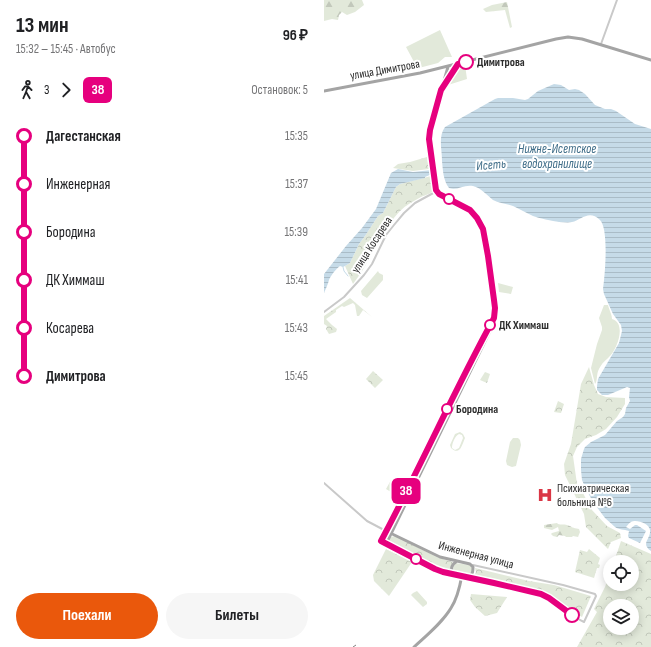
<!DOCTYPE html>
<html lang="ru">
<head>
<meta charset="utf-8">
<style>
  :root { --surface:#fff; --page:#f6f6f6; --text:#202124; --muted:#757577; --accent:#ea580c }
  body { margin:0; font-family:"Sofia Sans Condensed",sans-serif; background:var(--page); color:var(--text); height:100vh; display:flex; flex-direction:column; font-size:15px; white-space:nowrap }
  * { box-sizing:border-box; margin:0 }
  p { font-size:13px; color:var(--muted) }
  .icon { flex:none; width:22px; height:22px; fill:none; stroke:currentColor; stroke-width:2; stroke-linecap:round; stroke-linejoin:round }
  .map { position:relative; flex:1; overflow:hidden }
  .drawer { display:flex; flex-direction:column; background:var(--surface); width:324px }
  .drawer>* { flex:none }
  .badge { padding:0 8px; border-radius:6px; font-size:14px; line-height:26px }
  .fabs { position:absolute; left:279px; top:555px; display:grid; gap:8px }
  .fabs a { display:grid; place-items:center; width:36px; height:36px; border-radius:50%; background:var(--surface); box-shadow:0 2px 10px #0003; font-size:20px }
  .map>.badge { position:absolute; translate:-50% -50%; box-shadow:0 0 0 2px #fff }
  .legs { display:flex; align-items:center; gap:6px; height:44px; padding:0 16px; font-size:13px }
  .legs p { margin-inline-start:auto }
  .overview { display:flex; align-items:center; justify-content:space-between; height:68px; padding:0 16px }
  h1 { font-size:22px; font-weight:700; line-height:30px }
  .primary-button { display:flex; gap:8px; margin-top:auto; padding:8px 16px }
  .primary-button a { flex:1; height:46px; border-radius:24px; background:var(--accent); color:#fff; font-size:16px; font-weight:700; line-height:46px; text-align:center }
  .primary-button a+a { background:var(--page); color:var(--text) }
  ul { padding:0 16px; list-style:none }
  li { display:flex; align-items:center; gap:14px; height:48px; font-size:15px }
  li i { display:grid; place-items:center; width:6px; height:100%; margin:0 5px; background:currentColor }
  li i::after { content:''; width:10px; height:10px; margin:-5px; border:3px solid; border-radius:50%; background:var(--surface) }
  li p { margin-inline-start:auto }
  li:first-child i { background:linear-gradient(#0000 50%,currentColor 0) }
  li:last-child i { background:linear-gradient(currentColor 50%,#0000 0) }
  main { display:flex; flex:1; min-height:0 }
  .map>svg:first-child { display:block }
  .green { fill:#e2e9da; fill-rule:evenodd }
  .forest { fill:url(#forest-firs) }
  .park { fill:url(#park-crowns); fill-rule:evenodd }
  .water { fill:url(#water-rules) }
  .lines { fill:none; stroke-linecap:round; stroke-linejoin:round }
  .stream { stroke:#c6dbe8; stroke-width:1 }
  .minor { stroke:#c9c9c9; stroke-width:2 }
  .major { stroke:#a4a4a4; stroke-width:3 }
  .rail { stroke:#818181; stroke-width:1; stroke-dasharray:4 3; stroke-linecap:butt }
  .line-1-casing { stroke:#fff; stroke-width:9 }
  .line-1 { stroke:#e6007e; stroke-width:6 }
  .stop-1-dot { fill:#fff; stroke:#e6007e; stroke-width:2 }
  .labels { text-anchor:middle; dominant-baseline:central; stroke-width:4; stroke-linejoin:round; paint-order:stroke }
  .stop-label { font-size:12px; font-weight:bold; fill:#2c2c2c; stroke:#fff; text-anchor:start }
  .street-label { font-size:12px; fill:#2c2c2c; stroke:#fff }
  .poi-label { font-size:12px; fill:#2c2c2c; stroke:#fff; text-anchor:start }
  .water-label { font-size:13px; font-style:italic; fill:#3f6d88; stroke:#fff }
</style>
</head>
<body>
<main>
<section class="drawer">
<div class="overview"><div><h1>13 мин</h1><p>15:32 – 15:45 · Автобус</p></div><b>96 ₽</b></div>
<div class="legs"><svg class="icon" aria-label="walk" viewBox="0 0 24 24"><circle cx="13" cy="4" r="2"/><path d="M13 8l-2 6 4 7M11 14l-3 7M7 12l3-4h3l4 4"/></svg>3<svg class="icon" aria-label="forward" viewBox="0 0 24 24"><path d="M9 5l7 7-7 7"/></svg><b class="badge" style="background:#e6007e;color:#fff">38</b><p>Остановок: 5</p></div>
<ul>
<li><i style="color:#e6007e"></i><b>Дагестанская</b><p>15:35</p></li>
<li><i style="color:#e6007e"></i><span>Инженерная</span><p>15:37</p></li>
<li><i style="color:#e6007e"></i><span>Бородина</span><p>15:39</p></li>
<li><i style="color:#e6007e"></i><span>ДК Химмаш</span><p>15:41</p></li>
<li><i style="color:#e6007e"></i><span>Косарева</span><p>15:43</p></li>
<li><i style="color:#e6007e"></i><b>Димитрова</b><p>15:45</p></li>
</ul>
<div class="primary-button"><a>Поехали</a><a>Билеты</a></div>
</section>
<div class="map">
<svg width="327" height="647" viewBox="0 0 327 647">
  <defs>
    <pattern id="forest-firs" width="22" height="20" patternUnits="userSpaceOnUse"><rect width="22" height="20" fill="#e2e9da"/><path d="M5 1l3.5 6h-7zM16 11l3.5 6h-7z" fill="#c2c8bb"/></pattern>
    <pattern id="park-crowns" width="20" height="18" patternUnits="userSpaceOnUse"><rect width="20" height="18" fill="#e2e9da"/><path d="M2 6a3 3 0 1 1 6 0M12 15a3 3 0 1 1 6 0" fill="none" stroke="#c2c8bb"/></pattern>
    <pattern id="water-rules" width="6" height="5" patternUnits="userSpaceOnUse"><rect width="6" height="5" fill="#c6dbe8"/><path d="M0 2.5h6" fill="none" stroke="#aabcc7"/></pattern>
  </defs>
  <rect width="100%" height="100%" fill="#fff"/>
  <path class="green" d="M116,30L128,57H121L114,63L91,69L89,60L82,47Z
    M141,65L143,79L124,85L134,67Z
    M54,271L55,273L59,275V280L43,298L38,295L37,291Z
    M174,283L189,287L187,294L175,292Z
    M280,305H284C285,310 288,314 288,319C303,323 293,350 285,357C281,361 278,363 275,369C272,374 274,380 271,384L267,368L273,344L278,330V327L275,318Z
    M136,432L139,434L141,438C138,445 136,456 127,448L126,445L131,434ZM135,434L138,435L139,438L135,448L131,450L128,448C128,443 131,436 135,434Z
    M189,438H194L196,440L197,445L192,466L188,467L183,465L182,461L186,442Z
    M67,480L72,482L67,492L62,489Z
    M131,563L146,565L148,567V571L144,575L131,572L129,568Z
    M93,591L103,602V604L99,607L87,595L89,593Z"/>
  <path class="forest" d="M0,0H38L40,5L31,12L23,15L18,12L15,15L14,20L8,19L0,21Z
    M183,2L188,27L186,28L181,10L162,12L159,9L168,5Z
    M233,523L234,524C237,525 240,524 243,525C249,527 248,528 255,529L256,532L254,537L249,536L248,537H242L241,536L235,535L233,537L229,536L227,534L228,533L235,531L234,527L228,530L220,528V525Z"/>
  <path class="park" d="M103,157L105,169L89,171L69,168L74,164L86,162Z
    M107,176L110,190C107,194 101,195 97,197C90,201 82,205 76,211C56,232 47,261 29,284L21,266L26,263L35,244L41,236L54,216L59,213L72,187L76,184Z
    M26,298L48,317L39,310L35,316H33L31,305L29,303L20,307L18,306L12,310V312L2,319L8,325L13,329L12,332L5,334L2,329L3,326L0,324V316Z
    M265,367L270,385L274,394L282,397L301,398V404L293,417L282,429L272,435L261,439L253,447L249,456L253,484L258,491L267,509L283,526L296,533L297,538L287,542L284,549L262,527L260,514L241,475L240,464L247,444L257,384Z
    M49,371L59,380L51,388L42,379Z
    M161,372L166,374L163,383L156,380Z
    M135,386L138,387L105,456L102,454Z
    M234,401L240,404L237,413L230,412Z
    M100,459L102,460L68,529L65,527Z
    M71,536L115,558L129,562L126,568L127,571L113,567L67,545L65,540L67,537Z
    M297,541L327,554V647H253L273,612L270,609L281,587L286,573V584H308V562H290ZM286,606H308V628H286Z
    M62,549L88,562L65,596L50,581L49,575Z
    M265,549L276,558L274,564L276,565L275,568H273L270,578L251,572L256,550L263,552Z
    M151,568L205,581L230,585L267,596L258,617L224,596L172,581L150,576L152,572Z
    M147,594L183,597L173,613L161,616L151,607L146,600Z"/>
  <path class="water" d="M230,84L237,85L245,90L251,89L255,90L261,94L271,105L281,109H287L292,111L311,124L327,129V551C316,543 327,539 326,530C325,523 312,519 307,522C305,523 303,526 302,527L306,529L311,525H313L322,531L316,543L305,538L304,536L305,531C300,529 295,530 291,527L281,518L269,502L261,487L258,480L257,470V459L260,449L261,447L267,442L281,435L293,421L299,417L301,414L302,408L306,401L305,397L306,388L303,387L284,395H278L273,390V386L274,379L295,343L298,331L297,325L289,314L280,294L279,289C281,275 285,229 276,220C265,209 257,220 248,222C244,223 239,222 235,222C229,221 214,218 209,216C202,213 196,209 189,206C183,204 175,203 169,200C163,195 157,188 149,186C140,184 133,191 125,188C119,180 119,170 118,161C118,149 114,137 121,127L171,99L174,98H189L201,100L204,99L214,91Z
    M74,169L89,172L108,170V174L101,177V178L76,184L72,187L59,213L54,216L41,236L35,244L26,263L21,266L19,267L16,266C12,269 7,275 5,280C4,284 2,288 0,293V274L22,246L38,228L52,209L67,173Z"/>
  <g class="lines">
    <path class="stream" d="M19,267L20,271L24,276"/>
    <path class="minor" d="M277,44L293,0
      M0,312L20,297L40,275L48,264L62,235L70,225L80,213L91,203L113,191
      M0,483L43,521L62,531
      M144,577L217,595C233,601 244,615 260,622L272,596L271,594L239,585L149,565"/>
    <path class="major" d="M119,87L134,64
      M0,91L96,73L232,39L244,37L258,39L327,60
      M62,531L116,557L146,564L149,567C149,571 149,574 145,576C139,578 117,571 111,569L57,541C96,468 129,392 169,320
      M62,544L167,329L171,308L161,236C154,211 140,207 119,196L115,193L112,190L105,139L106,129L124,67
      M130,574C126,569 127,565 133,561
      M90,647C103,635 118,623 127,608C133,599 136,586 138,575"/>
    <path class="rail" d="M29,647L32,645"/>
  </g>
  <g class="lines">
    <defs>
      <path id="line-1" d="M142,62L134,64L117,90L106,130L105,139L112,190L115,194L119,196L146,210L153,218L159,229L164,256L170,300L171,308L170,318C130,391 96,468 57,541L111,569L119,572L170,583L217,594L225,598L248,615"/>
    </defs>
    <use href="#line-1" class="line-1-casing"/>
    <use href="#line-1" class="line-1"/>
  </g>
  <defs>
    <symbol id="hospital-bare" viewBox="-9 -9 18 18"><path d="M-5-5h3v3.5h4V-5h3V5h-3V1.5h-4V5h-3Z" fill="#da3645" stroke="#fff" stroke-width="2.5" paint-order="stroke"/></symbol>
  </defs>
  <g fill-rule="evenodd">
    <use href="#hospital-bare" x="210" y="484" width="22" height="22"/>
  </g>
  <g class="stop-1-dot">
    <circle cx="142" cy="62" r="7"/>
    <circle cx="125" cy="199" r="5"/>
    <circle cx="166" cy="325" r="5"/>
    <circle cx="123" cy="409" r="5"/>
    <circle cx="92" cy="559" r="5"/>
    <circle cx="248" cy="615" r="7"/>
  </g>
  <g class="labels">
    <g class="stop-label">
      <text x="153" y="62">Димитрова</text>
      <text x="175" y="325">ДК Химмаш</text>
      <text x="132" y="409">Бородина</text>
    </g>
    <g class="street-label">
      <text transform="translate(61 70) rotate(-10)">улица Димитрова</text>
      <text transform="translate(48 245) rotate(-57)">улица Косарева</text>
      <text transform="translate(152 555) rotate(15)">Инженерная улица</text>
    </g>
    <g class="poi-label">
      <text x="233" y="488">Психиатрическая<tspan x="233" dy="14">больница №6</tspan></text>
    </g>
    <g class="water-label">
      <text x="233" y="149">Нижне-Исетское<tspan x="233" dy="15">водохранилище</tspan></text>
      <text transform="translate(167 165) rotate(-5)">Исеть</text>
    </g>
  </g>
</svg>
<div class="fabs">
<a><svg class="icon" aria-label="locate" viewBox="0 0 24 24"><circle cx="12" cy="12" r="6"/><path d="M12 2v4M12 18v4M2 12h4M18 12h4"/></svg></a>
<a><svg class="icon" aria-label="layers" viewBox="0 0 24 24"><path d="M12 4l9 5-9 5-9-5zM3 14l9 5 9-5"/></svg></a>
</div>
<b class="badge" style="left:82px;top:491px;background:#e6007e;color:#fff">38</b>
</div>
</main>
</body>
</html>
